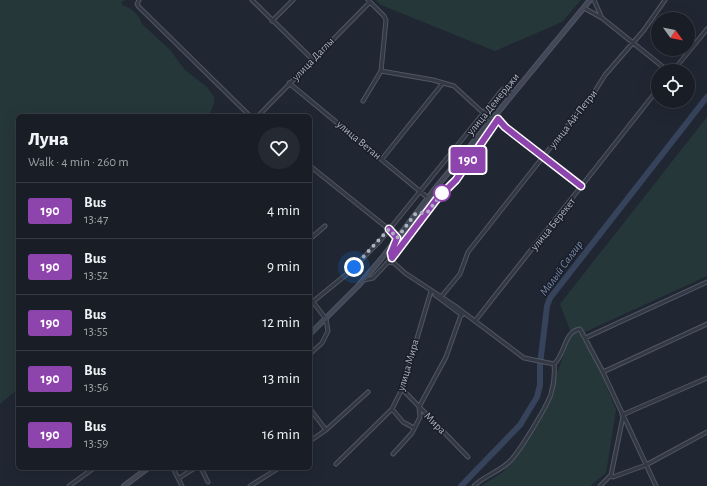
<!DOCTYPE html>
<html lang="en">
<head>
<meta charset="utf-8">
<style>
  :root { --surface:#181d26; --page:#252a32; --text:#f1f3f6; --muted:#9fa2a7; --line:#363b43 }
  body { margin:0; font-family:"Alegreya Sans",sans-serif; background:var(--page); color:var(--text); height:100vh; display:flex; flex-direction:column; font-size:15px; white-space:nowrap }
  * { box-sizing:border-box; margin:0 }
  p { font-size:13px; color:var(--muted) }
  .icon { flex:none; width:22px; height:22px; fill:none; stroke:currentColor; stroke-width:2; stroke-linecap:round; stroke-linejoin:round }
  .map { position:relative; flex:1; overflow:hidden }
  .sheet { position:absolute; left:16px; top:114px; width:296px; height:356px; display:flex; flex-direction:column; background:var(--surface); border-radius:6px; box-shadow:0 4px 16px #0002,0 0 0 1px var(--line) }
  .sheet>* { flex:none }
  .badge { padding:0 8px; border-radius:3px; font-size:14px; line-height:26px }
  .needle { width:26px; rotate:123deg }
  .tools { position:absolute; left:651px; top:12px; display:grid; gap:8px }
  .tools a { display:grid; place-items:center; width:44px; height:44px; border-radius:50%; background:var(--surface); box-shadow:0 4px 16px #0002,0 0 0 1px var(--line); font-size:20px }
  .you { position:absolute; width:20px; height:20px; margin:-10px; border:3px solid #fff; border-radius:50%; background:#1a73e8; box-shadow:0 0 0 6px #1a73e833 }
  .map>.badge { position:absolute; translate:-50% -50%; box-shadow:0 0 0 2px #fff }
  .round { display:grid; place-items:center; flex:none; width:42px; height:42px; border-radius:21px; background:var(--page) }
  .summary { display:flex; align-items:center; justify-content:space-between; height:68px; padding:0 12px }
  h1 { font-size:19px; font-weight:800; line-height:30px }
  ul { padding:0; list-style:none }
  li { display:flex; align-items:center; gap:12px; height:56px; padding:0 12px; border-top:1px solid var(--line) }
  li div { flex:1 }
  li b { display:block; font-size:15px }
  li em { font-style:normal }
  li .badge { min-width:44px; font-weight:700; text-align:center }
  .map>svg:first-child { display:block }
  .green { fill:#263739 }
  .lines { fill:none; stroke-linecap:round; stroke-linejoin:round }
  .river { stroke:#36435b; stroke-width:6 }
  .street-casing { stroke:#515662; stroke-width:5 }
  .secondary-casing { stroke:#515662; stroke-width:6 }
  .street { stroke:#333944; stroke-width:3 }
  .secondary { stroke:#424857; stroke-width:4 }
  .line-casing { stroke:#fff; stroke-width:9 }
  .line { stroke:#8e44ad; stroke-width:6 }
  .walk { stroke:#adb3c1; stroke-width:4; stroke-dasharray:0 7.2 }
  .stop-dot { fill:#fff; stroke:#8e44ad; stroke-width:2 }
  .labels { text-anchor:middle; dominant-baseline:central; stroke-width:3; stroke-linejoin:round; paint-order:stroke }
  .street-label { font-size:11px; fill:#adb3c1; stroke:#191e29 }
  .water-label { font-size:12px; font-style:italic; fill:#7788a8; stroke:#191e29 }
</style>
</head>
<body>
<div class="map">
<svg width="707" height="486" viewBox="0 0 707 486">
  <rect width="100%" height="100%" fill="#202733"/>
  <path class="green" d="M0,0H126L121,2L122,5C130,7 140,15 142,24L170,50L185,70L207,87L214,97V103L209,116H18V389L0,404Z
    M376,0H581L562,22L495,51L381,5Z
    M707,117V276L585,332L616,410L606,473L590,486H481L503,472L548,400L571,333L560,304Z"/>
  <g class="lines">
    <path class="river" d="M461,486L520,425L537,397L540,385V365L547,306L550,298L707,97"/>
    <defs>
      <path id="street" d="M139,0L137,4L139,7L250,116
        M252,0L312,59
        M594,0L601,16
        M584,8L602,18L668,71
        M272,21L293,0
        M381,71L433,80L454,86L492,121
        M673,71L707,29
        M289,83L428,198
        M363,101L381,71L386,20L384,16L368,0
        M258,116L370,2
        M498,119L505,127L581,186
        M382,159L443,83
        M310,166L396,235C399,242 391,249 391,257
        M462,171C475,171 484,150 484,139
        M310,239L325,226
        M388,262L436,200L456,180L498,119
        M364,280L373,278L388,262L394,263L405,273L455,306L524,358L554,364
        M435,295L462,315
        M441,297L460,274L468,252L595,91L605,75L644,30L665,0
        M310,304L347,274L380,241L502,90L506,88L512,94
        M475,321L658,89
        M585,338L707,282
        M310,354L322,343L328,331L326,319L313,302
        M554,364C565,355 564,331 580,329L603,372L656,486
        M603,372L707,324
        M402,389L468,457
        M310,409L326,430
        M392,409L403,422L414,428
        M622,415L707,378
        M310,441L326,430L368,392
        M393,454L412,433L420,417L419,407L446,357L461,315
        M336,464L392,409L402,389L431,291
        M173,468L182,486
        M201,468L208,482
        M611,475L613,477L646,465L707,432
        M179,478L195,468
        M69,486L94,468
        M250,486L279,468
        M474,486C485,475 500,472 511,460C521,449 546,408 551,394C554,384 555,374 554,364
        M600,486L611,475L623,417"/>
      <path id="secondary" d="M310,334L358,286L382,258L434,190L590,0
        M124,486L148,468"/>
    </defs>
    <use href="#street" class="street-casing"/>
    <use href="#secondary" class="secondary-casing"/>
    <use href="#street" class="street"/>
    <use href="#secondary" class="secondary"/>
  </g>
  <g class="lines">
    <defs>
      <path id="line" d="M389,229L397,238L391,253L392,258L436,200L456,180L498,119L505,127L581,186"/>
    </defs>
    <use href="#line" class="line-casing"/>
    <use href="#line" class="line"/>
    <path class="walk" d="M354,267L389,229L397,238L416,213H427L442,193"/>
  </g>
  <circle class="stop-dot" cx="442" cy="193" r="8"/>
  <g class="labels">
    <g class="street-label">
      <text transform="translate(313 59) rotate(-46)">улица Даглы</text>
      <text transform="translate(493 104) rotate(-51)">улица Демерджи</text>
      <text transform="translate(573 119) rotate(-52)">улица Ай-Петри</text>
      <text transform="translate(359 140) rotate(40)">улица Ветан</text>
      <text transform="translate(553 224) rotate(-51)">улица Берекет</text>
      <text transform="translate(408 365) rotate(-74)">улица Мира</text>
      <text transform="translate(435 423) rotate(45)">Мира</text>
    </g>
    <g class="water-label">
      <text transform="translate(561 268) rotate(-54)">Малый Салгир</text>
    </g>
  </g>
</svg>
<div class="tools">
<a><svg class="needle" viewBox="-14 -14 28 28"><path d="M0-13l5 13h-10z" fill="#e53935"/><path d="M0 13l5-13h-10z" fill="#9fa2a7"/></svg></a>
<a><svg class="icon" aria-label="locate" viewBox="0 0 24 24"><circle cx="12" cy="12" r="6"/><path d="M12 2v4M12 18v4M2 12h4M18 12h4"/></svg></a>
</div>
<div class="you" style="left:354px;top:267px"></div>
<b class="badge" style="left:468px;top:160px;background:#8e44ad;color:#fff">190</b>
<section class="sheet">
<div class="summary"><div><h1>Луна</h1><p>Walk · 4 min · 260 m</p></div><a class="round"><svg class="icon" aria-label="heart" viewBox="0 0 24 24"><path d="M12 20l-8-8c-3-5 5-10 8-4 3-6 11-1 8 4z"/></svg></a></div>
<ul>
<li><span class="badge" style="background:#8e44ad;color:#fff">190</span><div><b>Bus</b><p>13:47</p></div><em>4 min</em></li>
<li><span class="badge" style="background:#8e44ad;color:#fff">190</span><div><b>Bus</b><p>13:52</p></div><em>9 min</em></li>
<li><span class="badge" style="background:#8e44ad;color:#fff">190</span><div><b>Bus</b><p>13:55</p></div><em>12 min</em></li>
<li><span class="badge" style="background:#8e44ad;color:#fff">190</span><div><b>Bus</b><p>13:56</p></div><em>13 min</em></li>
<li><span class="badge" style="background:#8e44ad;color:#fff">190</span><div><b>Bus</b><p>13:59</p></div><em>16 min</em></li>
</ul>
</section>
</div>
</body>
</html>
